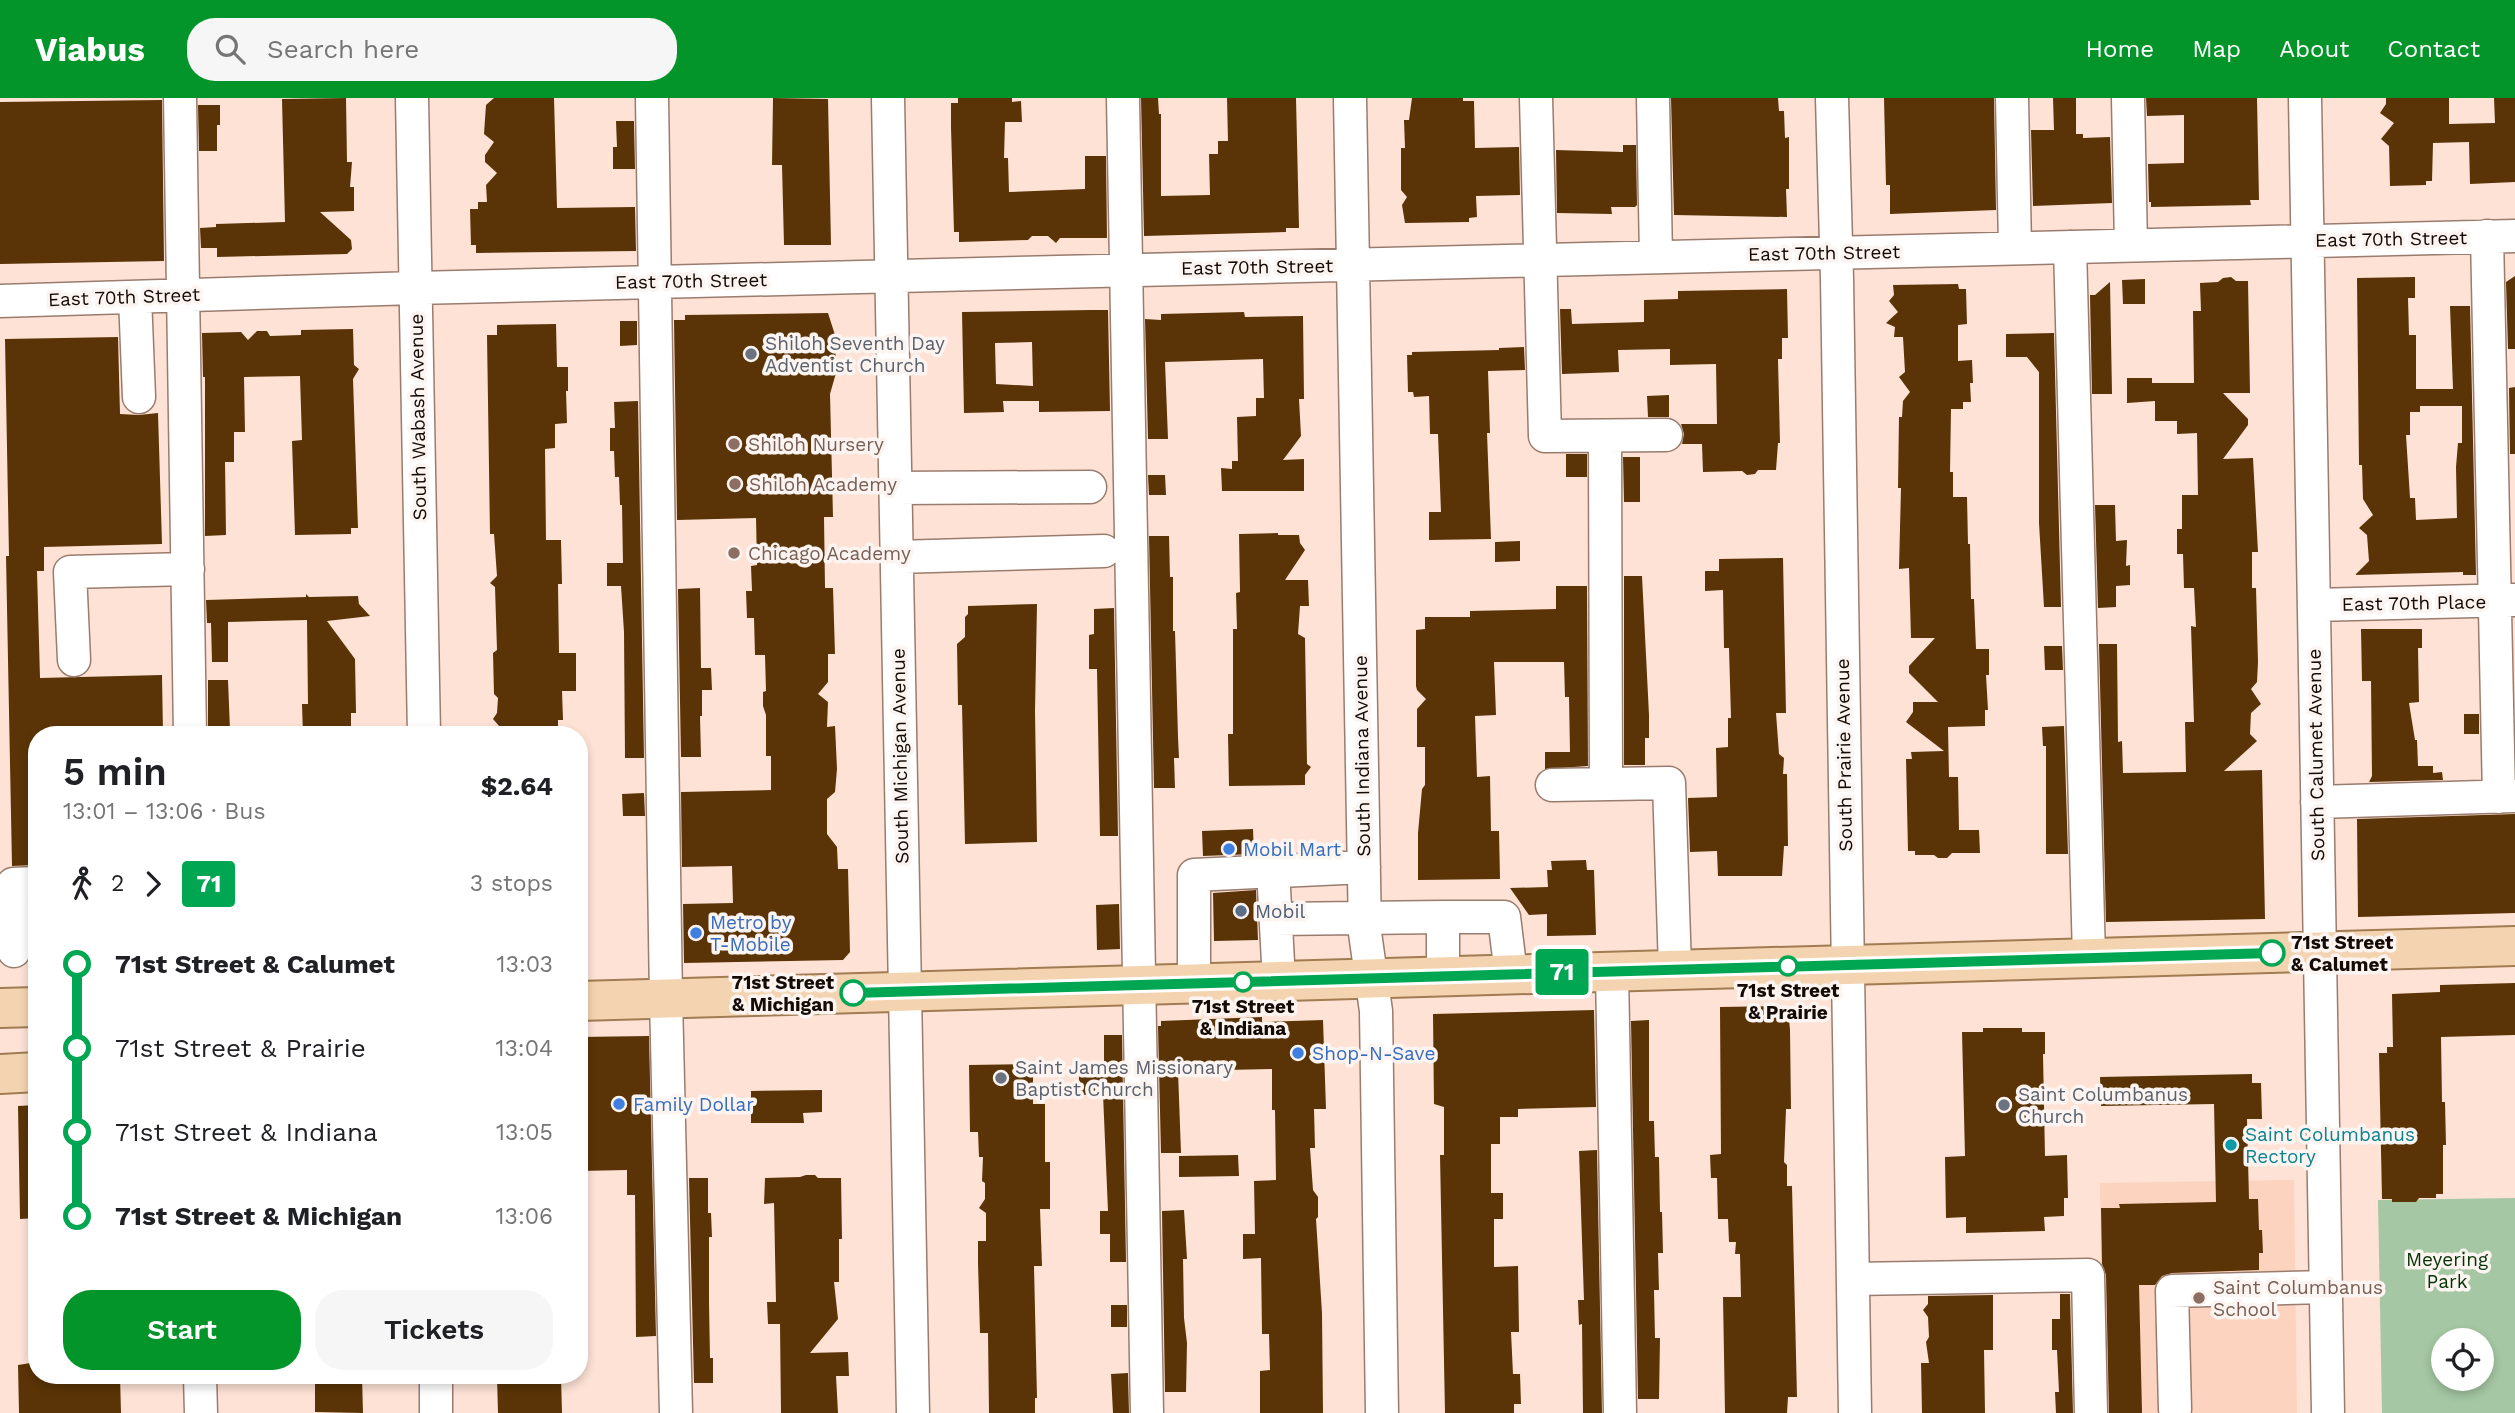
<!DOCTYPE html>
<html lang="en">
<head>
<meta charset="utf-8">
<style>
  :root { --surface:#fff; --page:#f6f6f6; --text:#202124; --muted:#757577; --accent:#04952a }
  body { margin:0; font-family:"Work Sans",sans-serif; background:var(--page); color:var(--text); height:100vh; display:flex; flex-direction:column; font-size:26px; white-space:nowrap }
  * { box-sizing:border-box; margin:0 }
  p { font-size:23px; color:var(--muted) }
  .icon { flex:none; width:38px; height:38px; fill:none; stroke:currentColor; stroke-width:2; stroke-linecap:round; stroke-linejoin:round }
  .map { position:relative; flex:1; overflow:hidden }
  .sheet { position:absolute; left:28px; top:628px; width:560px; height:658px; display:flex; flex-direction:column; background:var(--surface); border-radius:28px; box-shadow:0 4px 10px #0003 }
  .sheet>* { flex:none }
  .badge { padding:0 14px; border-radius:5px; font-size:24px; line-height:46px }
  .tools { position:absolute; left:2431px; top:1230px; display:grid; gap:14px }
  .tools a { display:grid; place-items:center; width:63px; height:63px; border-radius:50%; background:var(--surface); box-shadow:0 4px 10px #0003; font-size:35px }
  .map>.badge { position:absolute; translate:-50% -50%; box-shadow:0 0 0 4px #fff }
  .legs { display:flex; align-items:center; gap:10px; height:77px; padding:0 35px; font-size:23px }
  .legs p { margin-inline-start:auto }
  .head { display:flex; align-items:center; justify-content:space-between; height:119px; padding:0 35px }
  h1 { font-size:38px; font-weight:600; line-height:52px }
  .button { display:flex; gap:14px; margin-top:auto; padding:14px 35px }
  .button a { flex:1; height:80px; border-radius:28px; background:var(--accent); color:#fff; font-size:28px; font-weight:600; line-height:80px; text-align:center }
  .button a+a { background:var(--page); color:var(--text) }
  ul { padding:0 35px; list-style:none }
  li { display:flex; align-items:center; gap:24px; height:84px; font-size:26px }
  li i { display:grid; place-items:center; width:10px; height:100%; margin:0 9px; background:currentColor }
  li i::after { content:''; width:18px; height:18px; margin:-9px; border:5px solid; border-radius:50%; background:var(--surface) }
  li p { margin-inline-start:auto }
  li:first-child i { background:linear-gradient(#0000 50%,currentColor 0) }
  li:last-child i { background:linear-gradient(currentColor 50%,#0000 0) }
  header { display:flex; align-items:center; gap:42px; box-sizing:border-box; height:98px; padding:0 35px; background:var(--accent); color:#fff }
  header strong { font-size:33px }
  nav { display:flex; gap:38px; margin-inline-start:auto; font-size:24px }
  .search { width:490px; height:63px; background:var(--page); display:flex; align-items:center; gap:18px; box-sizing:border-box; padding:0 24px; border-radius:28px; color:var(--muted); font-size:26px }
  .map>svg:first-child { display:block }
  .built { fill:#fcd3bf }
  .green { fill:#a5c7a3; fill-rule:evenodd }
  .building { fill:#5a3406; fill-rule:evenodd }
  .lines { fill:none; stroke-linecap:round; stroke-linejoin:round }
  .minor-casing { stroke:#9a7c6e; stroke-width:35 }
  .major-casing { stroke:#a17b52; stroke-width:42 }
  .minor { stroke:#fff; stroke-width:32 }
  .major { stroke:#f4d4b0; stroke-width:38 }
  .line-1-casing { stroke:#fff; stroke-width:16 }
  .line-1 { stroke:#00a651; stroke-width:10 }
  .worship-dot { fill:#6b7280; stroke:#fbf4f0; stroke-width:2.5 }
  .education-dot { fill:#8d6e63; stroke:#fbf4f0; stroke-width:2.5 }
  .shop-dot { fill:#3f7fe0; stroke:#fbf4f0; stroke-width:2.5 }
  .service-dot { fill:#5c6f8a; stroke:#fbf4f0; stroke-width:2.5 }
  .stop-1-dot { fill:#fff; stroke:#00a651; stroke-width:3.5 }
  .culture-dot { fill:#0f9aa8; stroke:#fbf4f0; stroke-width:2.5 }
  .labels { text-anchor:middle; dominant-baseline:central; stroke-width:7; stroke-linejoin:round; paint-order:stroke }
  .street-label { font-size:19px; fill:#150b06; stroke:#fbf4f0 }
  .worship-label { font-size:19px; fill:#5b616d; stroke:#fbf4f0; text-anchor:start }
  .education-label { font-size:19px; fill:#785e54; stroke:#fbf4f0; text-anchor:start }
  .shop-label { font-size:19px; fill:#366cbe; stroke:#fbf4f0; text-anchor:start }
  .service-label { font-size:19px; fill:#4e5e75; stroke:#fbf4f0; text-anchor:start }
  .stop-label { font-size:19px; font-weight:bold; fill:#150b06; stroke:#fbf4f0 }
  .culture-label { font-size:19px; fill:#0d838f; stroke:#fbf4f0; text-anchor:start }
  .park-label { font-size:19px; fill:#053306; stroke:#fbf4f0 }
</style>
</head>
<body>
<header>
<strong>Viabus</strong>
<div class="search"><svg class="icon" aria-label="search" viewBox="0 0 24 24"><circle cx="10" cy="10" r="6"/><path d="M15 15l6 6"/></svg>Search here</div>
<nav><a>Home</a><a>Map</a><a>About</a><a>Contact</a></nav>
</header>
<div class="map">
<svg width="2515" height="1315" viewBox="0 0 2515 1315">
  <rect width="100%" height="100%" fill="#fde2d5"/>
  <path class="built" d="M2294,1082L2297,1315H2103L2100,1085Z"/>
  <path class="green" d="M2515,1100V1315H2382L2378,1102ZM2443,1242H2482V1281H2443Z"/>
  <path class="building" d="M346,0L347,64H352L350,89H354V113L320,114L351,142L352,151L347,156L217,159V150H201L200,130L216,129V126L285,124L282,1Z
    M494,0H554L557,110L635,109L636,153L476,155V147H471L470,111H478V104H487L486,87L497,75L485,64V57L494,44L484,36L486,7Z
    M773,0L828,1L831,147H784L782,67H772Z
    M958,0H1012V4L1021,3L1022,24H1005L1004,60H1008L1009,94L1085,91V58H1106L1107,140H1060L1056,145L1048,138H1032L1028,142L959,144V134H954L951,29V5H958Z
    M1141,0H1158L1159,16H1161V98L1210,97L1209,56H1218V43H1228L1227,0H1296L1299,130H1286V134L1144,138Z
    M1412,0H1463V3H1474L1475,50L1519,49L1520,97L1476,98L1477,119L1469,120V124L1405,125L1402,107L1407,99L1401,92V50H1405L1404,22H1409Z
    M1671,0H1778L1779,13H1784L1785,40L1789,39V91H1786L1787,119L1674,117Z
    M1884,0H1994L1996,112L1890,116V87H1886Z
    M2053,0H2076V36H2083V40L2110,39L2112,105L2033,108L2031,32H2054Z
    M2146,0H2257L2259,102H2250L2251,107L2151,109V104H2149L2148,66L2184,65V17L2147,18Z
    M2386,0H2449V26L2495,25L2494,0H2515V84L2470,86L2469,44L2433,45L2432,83H2426V87L2390,88L2389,48L2381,41L2394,25L2380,15L2386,6Z
    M162,2L164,163L0,166V4Z
    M198,7H220V27H217V53H199Z
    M616,23H634L635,71H613V49H617Z
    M1623,47H1636L1637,107L1635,109H1611L1612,116L1557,115L1556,52L1623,54Z
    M2515,178V251H2508L2506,184Z
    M2231,179L2236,183H2248L2250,295H2223L2248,321V327L2223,361L2253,360L2258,454H2252V490H2256L2258,564L2257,584L2251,591L2261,606L2251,615L2250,636L2257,643L2224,673L2262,672L2265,821L2106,824L2099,546H2117L2118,644L2122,643L2123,675L2186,674L2185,624H2194L2191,528L2196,529L2194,490H2184L2183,456H2177V431H2182V397H2198L2197,335L2177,336V323H2155V303L2127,305V280H2152V285H2194L2193,213H2201L2200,185L2218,184L2223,180Z
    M2415,179V200H2408L2409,237H2416V291H2453L2450,208H2470L2476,477H2463V474L2355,477L2369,463L2367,437L2359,430L2373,417L2363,401L2362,367H2359L2357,180ZM2420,308H2462V345H2458L2456,369L2457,420L2416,422L2415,400H2410L2406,337H2410V314H2420Z
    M2145,181V206H2123L2122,182Z
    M2110,184L2112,296H2092L2090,197H2095Z
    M1958,186L1959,191H1966L1967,226L1958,227V263L1972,262L1973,285H1970L1971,304H1963V311H1951L1950,374H1953V399H1967L1968,446H1970L1971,501H1974L1976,551H1989V577H1986L1988,612H1985V628L1948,629L1949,679H1958L1959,732H1979L1980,755H1952L1947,760H1938L1934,757H1915V753H1908L1906,661H1912L1911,654L1944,653L1906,624L1913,614V604H1938L1909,575V568L1935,540H1911L1909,470L1899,471L1901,390H1898L1899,319H1902L1903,303L1910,294L1899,279L1905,274L1903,239H1894L1895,229L1886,225L1898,214L1889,203L1894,197L1893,187Z
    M1787,191L1788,240H1782V261H1778L1780,345H1778L1776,372H1758L1755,376L1747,377L1742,373L1703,374L1702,346H1682L1684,336L1681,326H1717L1716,266L1670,267V251L1618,252L1619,274L1562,276L1560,211H1571L1572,226L1644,224V202L1678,201V193Z
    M1091,212H1108L1110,313L1039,314V303H1003L1004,314L964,315L962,214ZM1032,244L1033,288L996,286L995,245Z
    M1244,214L1245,219L1303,218L1304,301H1299L1301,338L1283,362L1304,361V393H1222L1221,370L1232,371V363H1238L1237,319L1256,318V300H1264L1263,261L1165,264L1168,341H1148L1145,221L1161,222V216Z
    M828,215L835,237L836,275L830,296L833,419H824L825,490H833L835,556H828V584L818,596L828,604L827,629L835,628L837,671L835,694L827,701V736L837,749L838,771H848L850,854L843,862L684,865L683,806L733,805L732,768L682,769L681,694L771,692V658H766V617L763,608V594L766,593L765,557H755L754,520H747L746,493H752L751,468L757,467L756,420L677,422L674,222H685V217Z
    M620,223H637V247L620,248Z
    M556,226L557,269H568V293H566L567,325L555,326V350L545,351L546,442H561L562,486H558L559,555H576V593H562L563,622H558V637H499V628L493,621L497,615L498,600L494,596L493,555L497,552L495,489L490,485L497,478L494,436H490L487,237H497V227Z
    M353,231L354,267L359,271L353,281L358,430H351V436L295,437L292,343L302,342L300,278L244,279L245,334H234V364H225L226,437L205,438V279H203L202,235L241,234L248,242L257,233H267L270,238L301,237V232Z
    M2054,235L2061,509H2044L2039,425V274L2027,259H2006V236Z
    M118,239L120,316L139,317L158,315L162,446L44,449V473H37L40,580L162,577L163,637H37V767L12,768L6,458H9L5,241Z
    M1524,249L1525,272L1488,273L1490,335H1487L1491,441L1429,442V414H1441L1438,336H1430L1429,298L1414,299L1413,294H1408L1407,257H1412V254L1499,252V250Z
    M2515,289V356H2510L2509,290Z
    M1669,297V319H1648L1647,298Z
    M638,303L644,660H625L624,534L621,488H607V465H623L622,407H620L619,379H615L614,353H610V330H615L614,304Z
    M1566,356H1587V379H1566Z
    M1623,359H1640V404H1624Z
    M1148,377H1165L1166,397H1149Z
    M2095,407H2115L2116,443L2127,442L2126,468L2130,467V487L2116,488V509L2098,510Z
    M1278,435V437H1299L1300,445L1305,452L1285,482H1308L1309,508H1300L1298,536L1305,540L1307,666L1311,669L1305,677V687L1229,688L1228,636H1233V531H1237L1236,495L1240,494L1239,436Z
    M1149,438H1169L1170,479H1173V533H1175L1178,639L1179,660H1174L1175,690H1154Z
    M1520,443V463L1495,464V444Z
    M1783,460L1786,615H1776L1779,656L1784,660L1783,676H1787L1788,748H1784L1782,778H1718L1717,753L1690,754L1688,700L1717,699L1716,650L1728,649V620H1731L1729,550H1724L1723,492L1705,493V473H1719V461Z
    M1624,478H1642L1649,617V640H1645V667H1624Z
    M1556,488H1587L1588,668L1545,671V654H1570L1569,599H1565L1564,564H1494L1496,617L1475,618L1477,679L1490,678L1491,733H1499L1500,781L1418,782V735L1422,691L1425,687V649H1417V611L1426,601L1417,592L1416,588V532L1425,531V519H1470V513L1556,511Z
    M700,490L701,570H711L712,592H702V618H700L701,659H681L678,491Z
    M306,496L309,499L358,498L359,506L370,518L327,523L355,561L356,615H351V637H303L302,606H308L307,522L228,524V564H212L211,525H207L206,502L306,499Z
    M1037,506L1035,613L1037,744L965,746L962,607H958L957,546L965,539V519L968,516V508Z
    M1114,510L1118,738H1100L1097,571H1089V537L1094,536V511Z
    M2361,531H2422V550H2418L2419,604L2409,605L2415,642H2417L2418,668H2433V675L2442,674L2443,682L2369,684L2372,678L2371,583H2362Z
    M2044,548H2062L2063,572H2045Z
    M208,582H228L230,632H208Z
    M2464,616H2479V636H2464Z
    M2064,628L2068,756H2046V648H2043L2042,629Z
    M644,695L645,718H623L622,696Z
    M2515,716V815L2358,819L2357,721Z
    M1253,731L1254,756L1203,758L1202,733Z
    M1586,762L1587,772H1594L1596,837L1547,838V816L1529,817L1510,790L1548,789L1547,772H1552L1551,763Z
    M1256,792L1258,842L1214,843L1213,795Z
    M1119,806L1120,851L1097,852L1096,807Z
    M2515,885V937L2441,939L2442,1004H2445L2446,1047H2443V1096H2436V1100H2419L2416,1104H2392V1101H2382L2379,955H2387V949H2393L2392,896L2440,894V887Z
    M1783,908V921H1789L1790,932L1791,1011H1786L1784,1064L1787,1067V1088H1792L1797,1299H1788L1787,1315H1725L1723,1199H1741L1740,1156H1735L1736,1144H1729L1728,1121H1718L1717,1080H1711L1710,1057L1721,1056L1720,909Z
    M1594,912L1596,1009L1518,1011V1019H1500V1046H1491V1095H1503V1121H1494V1169L1518,1168L1519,1234H1511L1513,1276H1520L1521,1306H1514V1315H1445L1440,1057H1444V1009L1434,1006L1433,916Z
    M1262,919V924L1323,922L1326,1011H1314L1315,1050H1310L1313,1092L1318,1099V1119L1316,1121L1322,1215L1323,1315H1260V1273L1270,1272L1269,1236H1262L1261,1160L1243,1161V1136H1255L1254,1083L1276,1082L1275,1012H1272V971L1178,973L1181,1055H1161L1158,928H1161V923Z
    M1649,922V1023H1654L1655,1059H1659L1660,1114H1662L1663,1155H1658L1659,1192H1654L1655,1240H1660L1659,1301H1638L1631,923Z
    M1983,930H2022V934H2045V956H2043L2045,1058L2067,1057L2068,1100H2064V1118L2044,1119L2045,1133L1966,1135V1119L1946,1120L1945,1059L1965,1058L1962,934H1983Z
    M1104,937H1122L1126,1164H1110V1136H1100V1113H1108L1103,996L1079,997V974H1104Z
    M649,938L656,1238L636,1239L635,1097H627V1072L579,1073V939Z
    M1026,966V976H1033V1006H1045V1064H1050V1111H1040L1042,1168H1034L1037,1300H1035V1315H989L988,1235H980L978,1165V1143H986V1115L979,1110L985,1101V1085L982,1083L983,1059H979L978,1034H970L969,967Z
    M2252,976V985H2261L2262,1021H2247L2249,1101H2258L2259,1132H2262L2263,1155H2259V1172L2172,1175L2162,1178L2155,1187H2139L2142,1315H2109L2106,1177L2102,1166L2101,1110H2120L2119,1106L2216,1104L2214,1006L2101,1008L2100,979Z
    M822,992V1014L803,1015L804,1025H751V993Z
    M37,1007V1120L20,1121L18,1008Z
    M1597,1052L1602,1315H1583L1582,1226L1579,1227L1578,1202H1584L1579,1053Z
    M1238,1057L1239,1078L1179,1079V1058Z
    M806,1077H815L818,1080H841L842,1141H839V1184H834L838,1221L810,1255L848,1254L849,1278H836L838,1315H781L780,1226H768L767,1204H776L774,1105L764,1106L765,1080L800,1079Z
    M689,1080H708V1115H711L712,1139H709V1205L710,1260H713V1285H694Z
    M1184,1112L1187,1161H1183L1184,1220L1187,1245L1186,1294H1165L1162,1113Z
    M2060,1196H2070L2073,1315H2056L2055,1294H2059L2057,1252H2052V1221H2060Z
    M1993,1197V1252H1984L1985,1315H1922L1921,1265H1929L1926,1244L1929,1239L1928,1219L1923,1212L1928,1206V1198Z
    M1111,1207H1127V1229H1111Z
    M37,1264V1278H120L121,1315H19L18,1267Z
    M1128,1275L1129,1315H1113L1111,1276Z
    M315,1278H362L363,1315L315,1314Z
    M497,1278H561L562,1315H498Z"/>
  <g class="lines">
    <defs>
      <path id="minor" d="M180,0L190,637
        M412,0L424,637
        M652,0L666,901L676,1315
        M888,0L913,1315
        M1123,0L1147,1315
        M1350,0L1365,835L1376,913L1382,1315
        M1536,0L1545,338L1666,337
        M1653,0L1656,159
        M1832,0L1837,181L1855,1315
        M2012,0L2015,150
        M2128,0L2131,147
        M2305,0L2328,1315
        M2487,138L2499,699
        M2070,149L2089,860
        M135,199L139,299
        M0,203L415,190L2515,138
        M1605,338L1606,686
        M896,390L1090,389
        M897,459L1104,453
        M2314,507L2515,502
        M74,562L70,474L188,471
        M1552,687L1669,685L1675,871
        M2317,704L2515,698
        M1273,772L1279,883
        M1276,821L1443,819
        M14,853L13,786L37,785
        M1612,873L1620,1315
        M1443,878V819H1504L1511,876
        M1194,885V777L1364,769
        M1853,1181L2088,1177L2091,1315
        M200,1278L201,1315
        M436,1278V1315
        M2175,1311L2172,1193L2326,1189"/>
      <path id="major" d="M579,903L2515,848
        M0,910L37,909
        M0,976L37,974"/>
    </defs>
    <use href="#minor" class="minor-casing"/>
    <use href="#major" class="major-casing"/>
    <use href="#minor" class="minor"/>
    <use href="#major" class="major"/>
  </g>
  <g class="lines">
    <defs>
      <path id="line-1" d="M853,895L2272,855"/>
    </defs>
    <use href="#line-1" class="line-1-casing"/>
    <use href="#line-1" class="line-1"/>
  </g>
  <g class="worship-dot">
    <circle cx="751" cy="256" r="7"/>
    <circle cx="1001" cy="980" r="7"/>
    <circle cx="2004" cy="1007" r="7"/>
  </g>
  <g class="education-dot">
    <circle cx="734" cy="346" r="7"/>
    <circle cx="735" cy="386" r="7"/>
    <circle cx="734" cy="455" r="7"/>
    <circle cx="2199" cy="1200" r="7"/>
  </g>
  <g class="shop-dot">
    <circle cx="1229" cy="751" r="7"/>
    <circle cx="696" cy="835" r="7"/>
    <circle cx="1298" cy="955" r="7"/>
    <circle cx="619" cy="1006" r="7"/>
  </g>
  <circle class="service-dot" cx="1241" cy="813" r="7"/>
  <g class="stop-1-dot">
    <circle cx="2272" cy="855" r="12"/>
    <circle cx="1788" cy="868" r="9"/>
    <circle cx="1243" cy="884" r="9"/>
    <circle cx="853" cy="895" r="12"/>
  </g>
  <circle class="culture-dot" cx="2231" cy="1047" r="7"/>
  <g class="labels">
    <g class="street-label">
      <text transform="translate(2391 141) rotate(-1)">East 70th Street</text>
      <text transform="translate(1824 155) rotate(-1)">East 70th Street</text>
      <text transform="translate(1257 169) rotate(-1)">East 70th Street</text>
      <text transform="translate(691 183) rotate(-1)">East 70th Street</text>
      <text transform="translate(124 199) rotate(-2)">East 70th Street</text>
      <text transform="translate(418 319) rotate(-91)">South Wabash Avenue</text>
      <text transform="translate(2414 505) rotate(-1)">East 70th Place</text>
      <text transform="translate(1844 657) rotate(-91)">South Prairie Avenue</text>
      <text transform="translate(2316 657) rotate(-91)">South Calumet Avenue</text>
      <text transform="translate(900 658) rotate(-91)">South Michigan Avenue</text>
      <text transform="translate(1362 658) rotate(-91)">South Indiana Avenue</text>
    </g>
    <g class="worship-label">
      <text x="765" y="245">Shiloh Seventh Day<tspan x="765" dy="22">Adventist Church</tspan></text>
      <text x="1015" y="969">Saint James Missionary<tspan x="1015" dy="22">Baptist Church</tspan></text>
      <text x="2018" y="996">Saint Columbanus<tspan x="2018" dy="22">Church</tspan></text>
    </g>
    <g class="education-label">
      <text x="748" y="346">Shiloh Nursery</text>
      <text x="749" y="386">Shiloh Academy</text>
      <text x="748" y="455">Chicago Academy</text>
      <text x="2213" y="1189">Saint Columbanus<tspan x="2213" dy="22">School</tspan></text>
    </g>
    <g class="shop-label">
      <text x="1243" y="751">Mobil Mart</text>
      <text x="710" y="824">Metro by<tspan x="710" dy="22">T-Mobile</tspan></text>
      <text x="1312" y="955">Shop-N-Save</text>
      <text x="633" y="1006">Family Dollar</text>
    </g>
    <g class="service-label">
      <text x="1255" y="813">Mobil</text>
    </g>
    <g class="stop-label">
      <text x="2291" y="844" text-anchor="start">71st Street<tspan x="2291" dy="22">&amp; Calumet</tspan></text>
      <text x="834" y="884" text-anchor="end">71st Street<tspan x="834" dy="22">&amp; Michigan</tspan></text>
      <text x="1788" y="892">71st Street<tspan x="1788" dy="22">&amp; Prairie</tspan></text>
      <text x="1243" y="908">71st Street<tspan x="1243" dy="22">&amp; Indiana</tspan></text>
    </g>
    <g class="culture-label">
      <text x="2245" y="1036">Saint Columbanus<tspan x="2245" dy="22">Rectory</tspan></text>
    </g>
    <g class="park-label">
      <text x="2447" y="1161">Meyering<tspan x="2447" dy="22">Park</tspan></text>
    </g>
  </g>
</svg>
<div class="tools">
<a><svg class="icon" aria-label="locate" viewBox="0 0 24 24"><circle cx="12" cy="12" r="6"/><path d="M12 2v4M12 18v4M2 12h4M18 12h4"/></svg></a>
</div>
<b class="badge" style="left:1562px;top:874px;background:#00a651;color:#fff">71</b>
<section class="sheet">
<div class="head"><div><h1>5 min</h1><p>13:01 – 13:06 · Bus</p></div><b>$2.64</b></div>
<div class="legs"><svg class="icon" aria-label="walk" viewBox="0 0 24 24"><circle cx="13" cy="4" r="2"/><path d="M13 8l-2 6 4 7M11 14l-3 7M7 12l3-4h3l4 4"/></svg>2<svg class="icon" aria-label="forward" viewBox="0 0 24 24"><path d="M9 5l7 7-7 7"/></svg><b class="badge" style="background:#00a651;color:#fff">71</b><p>3 stops</p></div>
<ul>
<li><i style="color:#00a651"></i><b>71st Street &amp; Calumet</b><p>13:03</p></li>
<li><i style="color:#00a651"></i><span>71st Street &amp; Prairie</span><p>13:04</p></li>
<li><i style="color:#00a651"></i><span>71st Street &amp; Indiana</span><p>13:05</p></li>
<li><i style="color:#00a651"></i><b>71st Street &amp; Michigan</b><p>13:06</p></li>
</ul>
<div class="button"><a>Start</a><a>Tickets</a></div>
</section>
</div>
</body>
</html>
